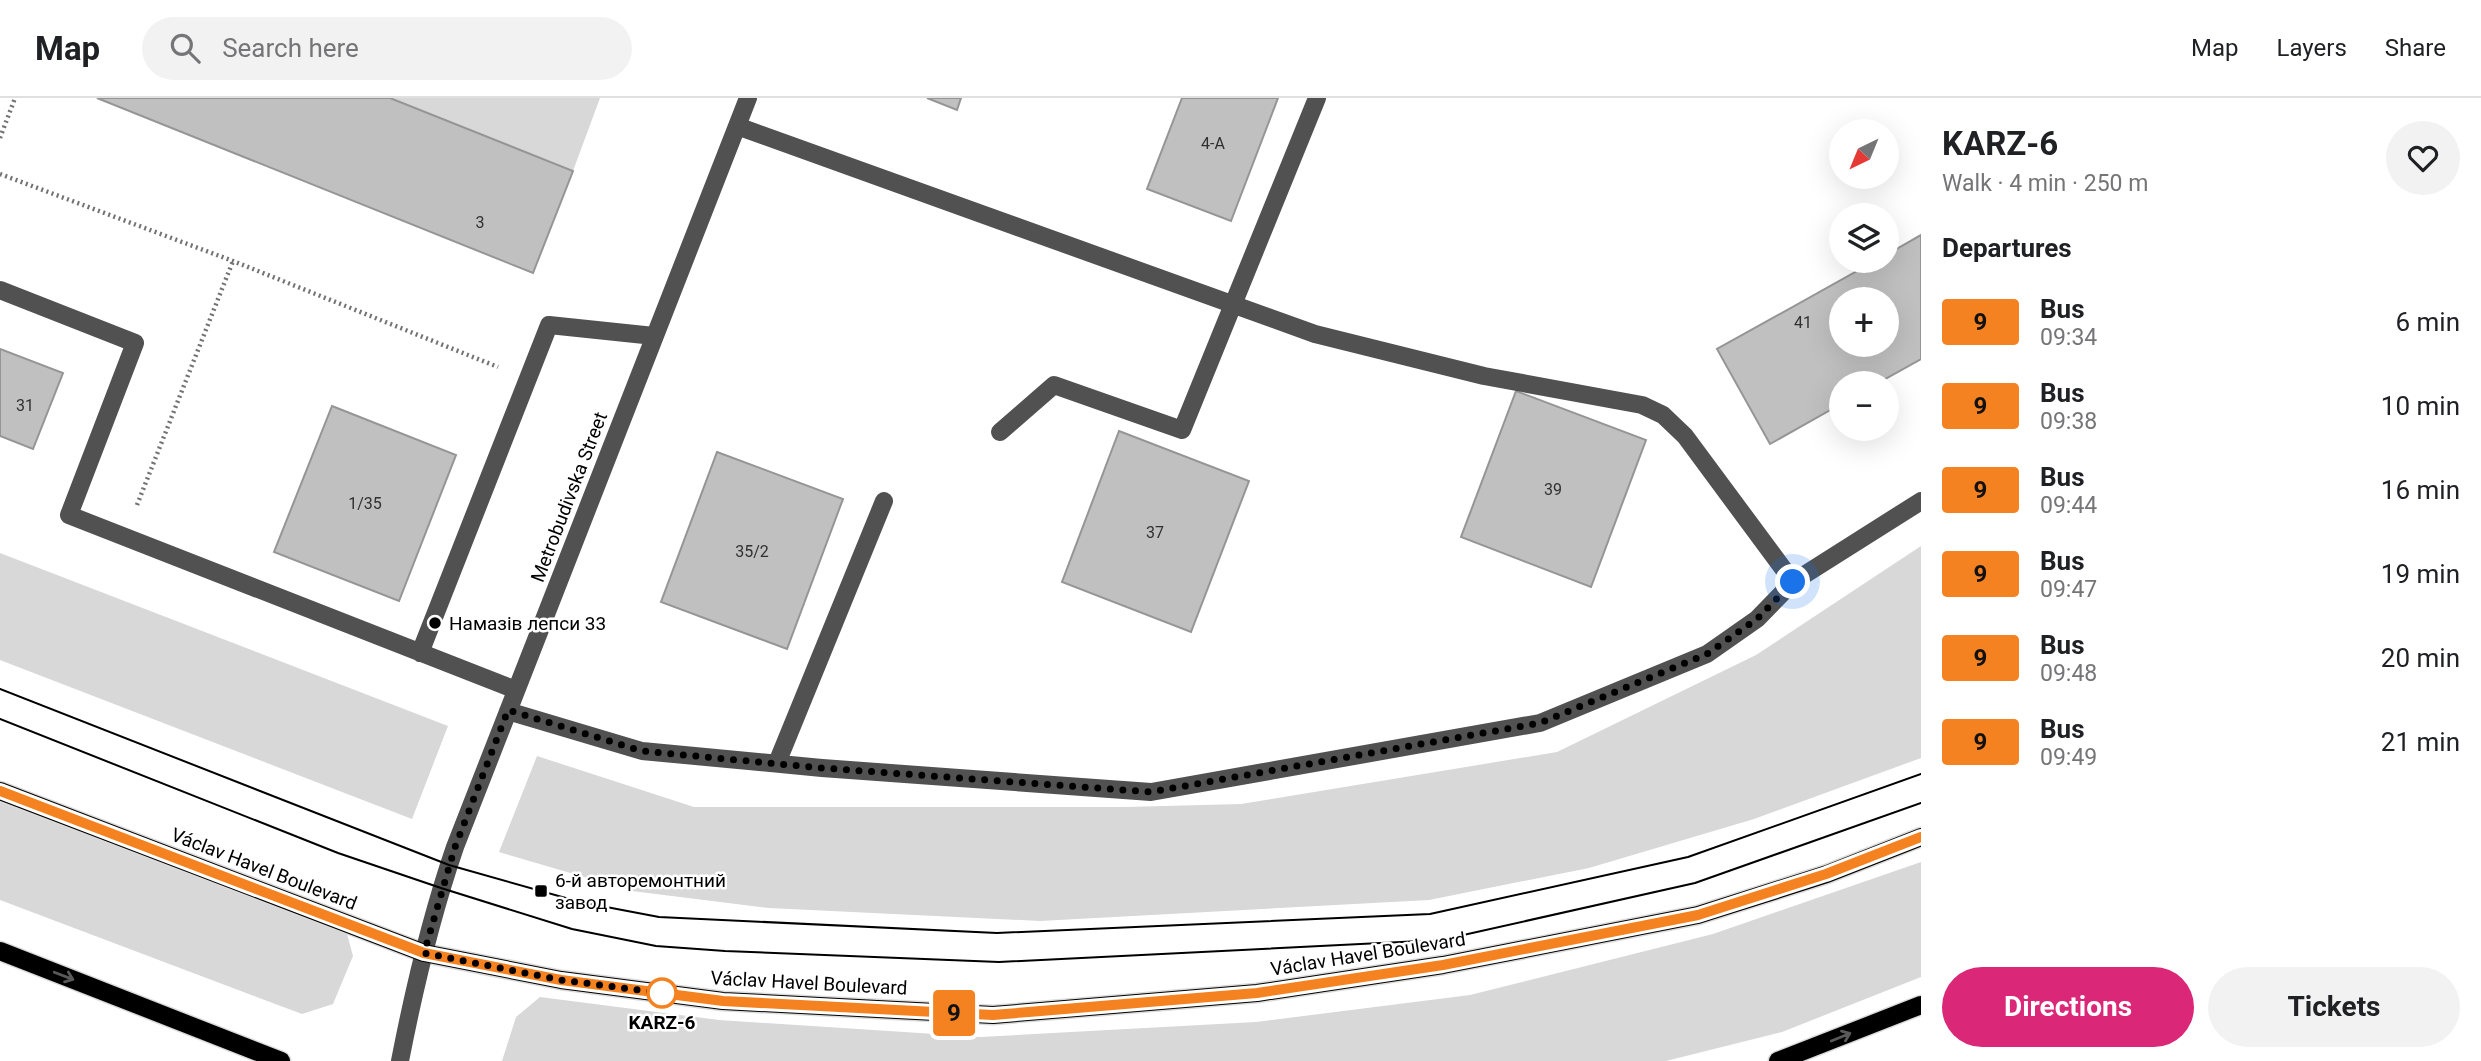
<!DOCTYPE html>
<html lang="en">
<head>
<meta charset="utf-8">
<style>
  :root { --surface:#fff; --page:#f2f2f2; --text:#202124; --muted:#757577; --line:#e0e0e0; --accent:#db2777 }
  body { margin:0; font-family:Roboto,sans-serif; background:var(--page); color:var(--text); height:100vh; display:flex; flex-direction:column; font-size:26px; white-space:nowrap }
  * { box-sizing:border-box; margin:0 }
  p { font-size:23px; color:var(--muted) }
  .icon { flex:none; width:38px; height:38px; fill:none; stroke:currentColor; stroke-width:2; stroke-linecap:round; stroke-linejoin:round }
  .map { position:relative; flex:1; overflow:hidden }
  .panel { display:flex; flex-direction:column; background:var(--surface); width:560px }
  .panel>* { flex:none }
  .badge { padding:0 14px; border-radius:5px; font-size:24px; line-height:46px }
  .needle { width:46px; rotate:223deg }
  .tools { position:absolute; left:1829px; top:21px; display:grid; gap:14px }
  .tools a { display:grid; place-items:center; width:70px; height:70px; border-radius:50%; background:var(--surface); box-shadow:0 7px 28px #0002; font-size:35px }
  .you { position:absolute; width:35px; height:35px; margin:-18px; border:5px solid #fff; border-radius:50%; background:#1a73e8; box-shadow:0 0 0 10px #1a73e833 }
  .map>.badge { position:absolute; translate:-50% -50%; box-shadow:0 0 0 4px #fff }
  h2 { padding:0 21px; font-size:26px; line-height:63px }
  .round { display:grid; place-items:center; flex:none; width:74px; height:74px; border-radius:37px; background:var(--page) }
  .overview { display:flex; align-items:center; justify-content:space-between; height:119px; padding:0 21px }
  h1 { font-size:33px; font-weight:700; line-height:52px }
  .action { display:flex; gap:14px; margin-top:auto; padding:14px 21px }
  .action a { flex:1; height:80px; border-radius:42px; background:var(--accent); color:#fff; font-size:28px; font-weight:700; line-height:80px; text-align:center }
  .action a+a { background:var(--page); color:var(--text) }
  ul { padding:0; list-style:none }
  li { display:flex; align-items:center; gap:21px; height:84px; padding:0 21px }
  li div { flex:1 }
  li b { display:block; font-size:26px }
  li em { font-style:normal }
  li .badge { min-width:77px; font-weight:700; text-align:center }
  header { display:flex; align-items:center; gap:42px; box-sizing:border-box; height:98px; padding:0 35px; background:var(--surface); border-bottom:2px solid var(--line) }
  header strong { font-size:33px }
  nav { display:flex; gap:38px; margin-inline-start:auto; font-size:24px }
  .search { width:490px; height:63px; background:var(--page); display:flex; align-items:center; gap:18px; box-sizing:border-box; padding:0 24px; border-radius:38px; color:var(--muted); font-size:26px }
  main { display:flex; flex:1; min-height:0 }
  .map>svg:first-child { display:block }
  .green { fill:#d8d8d8 }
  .building { fill:#c0c0c0; stroke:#959595; stroke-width:2; fill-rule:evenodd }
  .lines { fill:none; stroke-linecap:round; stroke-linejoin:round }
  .major-casing { stroke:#dbdbdb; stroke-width:21 }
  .path { stroke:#737373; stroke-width:4.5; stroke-dasharray:2 3.5; stroke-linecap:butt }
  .minor { stroke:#515151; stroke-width:18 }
  .major { stroke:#000; stroke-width:18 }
  .tram { stroke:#000; stroke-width:2 }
  .oneway { stroke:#595959 }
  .line-casing { stroke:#fff; stroke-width:16 }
  .line { stroke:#f58220; stroke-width:10 }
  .walk { stroke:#000; stroke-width:7; stroke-dasharray:0 12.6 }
  .poi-dot { fill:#000; stroke:#fff; stroke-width:2.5 }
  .stop-dot { fill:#fff; stroke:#f58220; stroke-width:3.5 }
  .labels { text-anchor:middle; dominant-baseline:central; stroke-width:5; stroke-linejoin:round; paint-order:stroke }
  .number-label { font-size:16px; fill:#303030 }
  .street-label { font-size:19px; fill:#000; stroke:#fff }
  .poi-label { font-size:19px; fill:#000; stroke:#fff; text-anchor:start }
  .stop-label { font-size:19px; font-weight:bold; fill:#000; stroke:#fff }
</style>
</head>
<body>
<header>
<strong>Map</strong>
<div class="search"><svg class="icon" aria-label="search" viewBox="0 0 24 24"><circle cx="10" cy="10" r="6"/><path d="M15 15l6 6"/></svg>Search here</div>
<nav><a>Map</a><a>Layers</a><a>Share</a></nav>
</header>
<main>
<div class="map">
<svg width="1921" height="963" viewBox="0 0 1921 963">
  <rect width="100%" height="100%" fill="#fff"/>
  <path class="green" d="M390,0H600L573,73Z
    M1921,448V660L1754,721L1589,770L1429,802L1040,823L769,810L632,793L499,754L537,658L694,709H1126L1241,706L1557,654L1756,557Z
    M0,455L448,628L412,721L0,562Z
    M0,704L346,832L353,858L333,906L302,916L0,802Z
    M1921,764V879L1782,934L1666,963H502L516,919L540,899L719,922L981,939L1256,924L1470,897L1713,836Z"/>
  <path class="building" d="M97,0H390L573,73L533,175Z
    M927,0H961L957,12Z
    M1182,0H1278L1231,123L1147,91Z
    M1921,137V261L1878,285H1841V306L1770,346L1717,251L1875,163H1886V157ZM1841,201H1886V247H1841Z
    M0,251L63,275L33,351L0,338Z
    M1516,293L1646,342L1591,489L1461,439Z
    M332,308L456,357L399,503L274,454Z
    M1119,333L1249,383L1191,534L1062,484Z
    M717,354L843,401L787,551L661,504Z"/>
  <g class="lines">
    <defs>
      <path id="major" d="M0,693L424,855L561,882L723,903L993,917L1257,895L1443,867L1698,817L1827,776L1921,739
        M0,853L281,963
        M1778,963L1921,907"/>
    </defs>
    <use href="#major" class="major-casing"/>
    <path class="path" d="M0,40L15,0
      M0,76L233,163L498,269
      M137,407L233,163"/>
    <path class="minor" d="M737,28L1315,236L1484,278L1642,307L1663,317L1685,338L1793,484
      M0,192L135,245L69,417L516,592
      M1000,334L1054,287L1182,332L1317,0
      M420,555L549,227L654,238
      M508,613L642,653L822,670L1151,694L1540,625L1707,556L1757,521L1793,484L1921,403
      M777,665L884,403
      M400,963C414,891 431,819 455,749L748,0"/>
    <use href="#major" class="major"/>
    <path class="tram" d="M0,591L449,767L580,804L659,819L997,835L1430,816L1688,759L1921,676
      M0,621L338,755L441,790L572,831L656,848L725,853L999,864L1441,842L1695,785L1921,705"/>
  </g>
  <defs><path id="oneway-shaft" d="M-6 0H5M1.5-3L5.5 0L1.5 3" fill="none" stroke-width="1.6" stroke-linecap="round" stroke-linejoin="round" transform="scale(1.75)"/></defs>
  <g class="oneway">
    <use href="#oneway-shaft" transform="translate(64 878) rotate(21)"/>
    <use href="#oneway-shaft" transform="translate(1841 939) rotate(-22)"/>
  </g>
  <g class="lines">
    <defs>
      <path id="line" d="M0,693L424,855L561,882L723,903L993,917L1257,895L1443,867L1698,817L1826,776L1921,739"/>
    </defs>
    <use href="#line" class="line-casing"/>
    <use href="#line" class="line"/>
    <path class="walk" d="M662,895L561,882L424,855L455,749L508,612L642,653L822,670L1151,694L1540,625L1707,556L1757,521L1793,484"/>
  </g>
  <g class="poi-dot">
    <circle cx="435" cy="525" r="7"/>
    <rect x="534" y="786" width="14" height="14" rx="3.5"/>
  </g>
  <circle class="stop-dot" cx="662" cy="895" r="14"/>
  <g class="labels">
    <g class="number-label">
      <text x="1213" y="45">4-А</text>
      <text x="480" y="124">3</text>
      <text x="1803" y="224">41</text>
      <text x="25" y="307">31</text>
      <text x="1553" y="391">39</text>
      <text x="365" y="405">1/35</text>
      <text x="1155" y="434">37</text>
      <text x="752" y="453">35/2</text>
    </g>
    <g class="street-label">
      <text transform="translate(569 399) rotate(-69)">Metrobudivska Street</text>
      <text transform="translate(264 771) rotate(21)">Václav Havel Boulevard</text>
      <text transform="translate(1368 856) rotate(-9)">Václav Havel Boulevard</text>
      <text transform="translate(809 885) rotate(3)">Václav Havel Boulevard</text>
    </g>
    <g class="poi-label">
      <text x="449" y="525">Намазів лепси 33</text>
      <text x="555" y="782">6-й авторемонтний<tspan x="555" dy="22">завод</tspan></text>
    </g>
    <g class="stop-label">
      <text x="662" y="924">KARZ-6</text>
    </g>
  </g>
</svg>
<div class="tools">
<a><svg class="needle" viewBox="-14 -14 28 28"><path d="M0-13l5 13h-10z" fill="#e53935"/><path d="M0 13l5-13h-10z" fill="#757577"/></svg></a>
<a><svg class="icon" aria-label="layers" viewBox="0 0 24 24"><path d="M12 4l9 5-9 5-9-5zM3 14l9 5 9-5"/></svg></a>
<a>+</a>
<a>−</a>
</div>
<div class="you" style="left:1793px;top:484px"></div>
<b class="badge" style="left:954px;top:915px;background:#f58220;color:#111">9</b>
</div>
<section class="panel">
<div class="overview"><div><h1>KARZ-6</h1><p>Walk · 4 min · 250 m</p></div><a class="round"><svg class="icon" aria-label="heart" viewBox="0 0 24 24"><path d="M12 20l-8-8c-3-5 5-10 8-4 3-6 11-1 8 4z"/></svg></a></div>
<h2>Departures</h2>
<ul>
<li><span class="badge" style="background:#f58220;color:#111">9</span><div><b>Bus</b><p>09:34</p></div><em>6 min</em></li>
<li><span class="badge" style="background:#f58220;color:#111">9</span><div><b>Bus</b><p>09:38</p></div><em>10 min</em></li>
<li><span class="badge" style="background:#f58220;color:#111">9</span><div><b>Bus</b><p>09:44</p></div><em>16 min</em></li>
<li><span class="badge" style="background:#f58220;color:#111">9</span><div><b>Bus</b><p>09:47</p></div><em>19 min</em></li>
<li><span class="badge" style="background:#f58220;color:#111">9</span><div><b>Bus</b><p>09:48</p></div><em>20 min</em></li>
<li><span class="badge" style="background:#f58220;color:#111">9</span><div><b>Bus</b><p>09:49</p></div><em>21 min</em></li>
</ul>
<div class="action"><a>Directions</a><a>Tickets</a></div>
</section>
</main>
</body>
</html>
